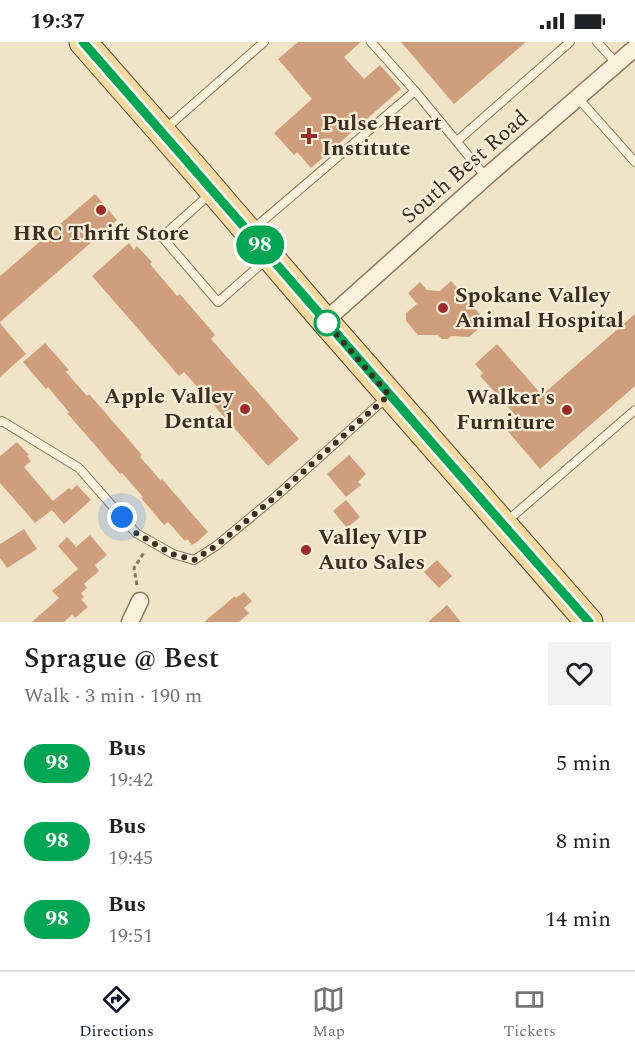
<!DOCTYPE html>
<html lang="en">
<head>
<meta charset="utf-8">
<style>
  :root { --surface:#fff; --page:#f2f2f2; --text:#202124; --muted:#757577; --line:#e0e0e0; --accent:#111827 }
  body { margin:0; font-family:Spectral,serif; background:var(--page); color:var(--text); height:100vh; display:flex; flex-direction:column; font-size:22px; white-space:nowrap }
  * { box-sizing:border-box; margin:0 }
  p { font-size:20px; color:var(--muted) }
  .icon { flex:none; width:33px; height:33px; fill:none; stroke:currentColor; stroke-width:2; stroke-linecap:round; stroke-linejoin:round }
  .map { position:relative; height:580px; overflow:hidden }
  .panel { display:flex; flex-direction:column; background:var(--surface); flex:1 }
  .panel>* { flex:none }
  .badge { padding:0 12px; border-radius:20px; font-size:21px; line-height:39px }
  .you { position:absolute; width:30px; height:30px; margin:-15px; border:4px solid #fff; border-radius:50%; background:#1a73e8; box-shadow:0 0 0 9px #1a73e833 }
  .map>.badge { position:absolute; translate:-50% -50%; box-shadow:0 0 0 3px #fff }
  .round { display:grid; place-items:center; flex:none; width:63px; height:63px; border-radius:0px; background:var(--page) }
  .overview { display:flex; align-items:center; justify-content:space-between; height:102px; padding:0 24px }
  h1 { font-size:28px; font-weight:600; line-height:45px }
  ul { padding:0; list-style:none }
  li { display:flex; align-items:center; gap:18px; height:78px; padding:0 24px }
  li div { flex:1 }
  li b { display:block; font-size:22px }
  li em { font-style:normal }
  li .badge { min-width:66px; font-weight:700; text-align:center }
  .status { display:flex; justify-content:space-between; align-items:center; height:42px; padding:0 30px; background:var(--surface); direction:ltr }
  .status svg { height:16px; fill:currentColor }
  .tabs { display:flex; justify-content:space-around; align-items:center; height:84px; border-top:2px solid var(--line); background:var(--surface); font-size:16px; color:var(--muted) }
  .tabs a { display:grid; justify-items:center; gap:3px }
  .tabs .current { color:var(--accent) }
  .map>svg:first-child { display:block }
  .building { fill:#cf9f7d }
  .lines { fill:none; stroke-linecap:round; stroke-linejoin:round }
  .lane-casing { stroke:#8d765c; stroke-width:10 }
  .street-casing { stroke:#8d765c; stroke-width:19 }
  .primary-casing { stroke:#5b4430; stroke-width:29 }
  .path { stroke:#8d765c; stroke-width:3; stroke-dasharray:4.5 3; stroke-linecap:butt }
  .lane { stroke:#faf1dc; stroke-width:8 }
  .street { stroke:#faf1dc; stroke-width:16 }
  .primary { stroke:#f3d9a0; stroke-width:27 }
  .line-casing { stroke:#fff; stroke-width:14 }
  .line { stroke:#00a651; stroke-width:9 }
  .walk { stroke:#3d2e20; stroke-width:6; stroke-dasharray:0 10.8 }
  .poi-dot { fill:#9e2a2b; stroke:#f7eed8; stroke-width:2 }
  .stop-dot { fill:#fff; stroke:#00a651; stroke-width:3 }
  .labels { text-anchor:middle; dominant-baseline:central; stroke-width:4.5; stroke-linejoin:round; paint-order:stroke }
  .poi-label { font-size:22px; font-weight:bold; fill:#3d2e20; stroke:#f7eed8; text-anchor:start }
  .street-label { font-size:22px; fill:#3d2e20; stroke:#f7eed8 }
</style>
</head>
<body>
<div class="status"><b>19:37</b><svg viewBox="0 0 49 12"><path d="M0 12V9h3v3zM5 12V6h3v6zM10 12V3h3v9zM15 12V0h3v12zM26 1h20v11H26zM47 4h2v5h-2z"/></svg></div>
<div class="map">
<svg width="635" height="580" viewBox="0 0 635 580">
  <rect width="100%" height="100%" fill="#f0e4c8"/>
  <path class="building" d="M298,0H361L344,15L364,37L380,23L401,47L311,126L297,110L294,113L274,91L312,57L278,17Z
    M401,0H526L454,62Z
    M95,152L117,178L0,280V234Z
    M129,201L134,208L137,204L152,220L150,222L177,254L180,252L215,293L211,297L299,397L268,424L184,330L179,334L92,234Z
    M451,239L483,276V283L469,295L451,294L448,297H442L438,293H418L406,279V271L417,262L408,251L420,240L427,248L440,249Z
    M635,272V344L540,427L505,386L517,375L480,334L483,331L475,322L497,302L542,353Z
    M0,281L26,312L0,335Z
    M45,301L69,328L66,330L87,354L89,352L142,413L140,415L161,439L162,437L208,490L198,499L192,503L187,497L185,499L168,480L164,483L141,456L143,455L122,431L120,432L67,371L69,370L48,345L46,347L23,320Z
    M17,400L29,413L27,414L31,419L24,425L53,459L69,446L71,448L77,443L91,458L64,482L52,468L35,481L0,441V414Z
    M349,413L366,432L358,440L361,443L346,455L327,432Z
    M346,458L360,475L347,486L333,469Z
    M24,487L37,507L7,526L0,516V502Z
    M90,493L107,513L95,523L99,529L84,542L87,546L81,551L84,555L81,557L88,565L75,576L73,572L64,580H32L59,556L52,549L78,527L58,504L67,495L76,505Z
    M437,518L452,534L439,546L424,530Z
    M244,550L252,559L244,566L249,571L239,580H204L235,554L236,556Z
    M447,563L461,580H428Z"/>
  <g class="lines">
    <defs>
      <path id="lane" d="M371,0L415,49
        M597,0L617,22
        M578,56L635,120
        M164,88L264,0
        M457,99L570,0
        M210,152L162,195L218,260L267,217
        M251,189L415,49L486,135
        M0,380L2,379L79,426L136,491L173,512L194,518L216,504L274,456L387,355
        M506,480L635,368"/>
      <path id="street" d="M325,279L486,135L635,6
        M130,580L140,559"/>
      <path id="primary" d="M83,0L199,132L325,279L589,580"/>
    </defs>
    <use href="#lane" class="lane-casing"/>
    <use href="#street" class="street-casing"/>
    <use href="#primary" class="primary-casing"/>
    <path class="path" d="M137,543L134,526L145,509"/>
    <use href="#lane" class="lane"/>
    <use href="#street" class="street"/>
    <use href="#primary" class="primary"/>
  </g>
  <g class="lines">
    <defs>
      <path id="line" d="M83,0C252,193 419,388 589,580"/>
    </defs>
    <use href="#line" class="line-casing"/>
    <use href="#line" class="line"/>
    <path class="walk" d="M122,475L136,491L172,512L194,518L216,504L274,456L389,353L325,279L327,281"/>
  </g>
  <g class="poi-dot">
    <path d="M306 85h6v6h6v6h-6v6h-6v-6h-6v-6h6z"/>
    <circle cx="101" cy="168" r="6"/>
    <circle cx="443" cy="266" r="6"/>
    <circle cx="245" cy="367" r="6"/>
    <circle cx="567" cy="368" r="6"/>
    <circle cx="306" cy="508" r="6"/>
  </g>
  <circle class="stop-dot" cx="327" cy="281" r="12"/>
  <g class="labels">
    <g class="poi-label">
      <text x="322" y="81">Pulse Heart<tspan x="322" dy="25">Institute</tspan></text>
      <text x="101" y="191" text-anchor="middle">HRC Thrift Store</text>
      <text x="455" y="253">Spokane Valley<tspan x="455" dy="25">Animal Hospital</tspan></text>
      <text x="233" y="354" text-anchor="end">Apple Valley<tspan x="233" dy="25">Dental</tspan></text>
      <text x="555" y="355" text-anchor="end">Walker's<tspan x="555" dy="25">Furniture</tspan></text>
      <text x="318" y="495">Valley VIP<tspan x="318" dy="25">Auto Sales</tspan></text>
    </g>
    <g class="street-label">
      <text transform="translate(465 125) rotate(-41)">South Best Road</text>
    </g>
  </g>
</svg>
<div class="you" style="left:122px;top:475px"></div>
<b class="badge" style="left:260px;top:203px;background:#00a651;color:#fff">98</b>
</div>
<section class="panel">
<div class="overview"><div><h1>Sprague @ Best</h1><p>Walk · 3 min · 190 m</p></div><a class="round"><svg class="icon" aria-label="heart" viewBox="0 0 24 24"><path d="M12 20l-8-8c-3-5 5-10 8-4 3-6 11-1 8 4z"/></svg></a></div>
<ul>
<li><span class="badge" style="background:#00a651;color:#fff">98</span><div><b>Bus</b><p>19:42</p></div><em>5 min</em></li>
<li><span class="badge" style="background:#00a651;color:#fff">98</span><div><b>Bus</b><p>19:45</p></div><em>8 min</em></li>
<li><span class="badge" style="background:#00a651;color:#fff">98</span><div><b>Bus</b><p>19:51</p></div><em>14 min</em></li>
</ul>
</section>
<nav class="tabs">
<a class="current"><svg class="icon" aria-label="directions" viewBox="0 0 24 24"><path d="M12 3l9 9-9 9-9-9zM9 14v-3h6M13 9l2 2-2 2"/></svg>Directions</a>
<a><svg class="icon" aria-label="map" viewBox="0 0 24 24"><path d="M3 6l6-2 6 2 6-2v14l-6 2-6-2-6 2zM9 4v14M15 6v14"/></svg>Map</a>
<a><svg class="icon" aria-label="tickets" viewBox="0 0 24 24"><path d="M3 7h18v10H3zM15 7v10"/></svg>Tickets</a>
</nav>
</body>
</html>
